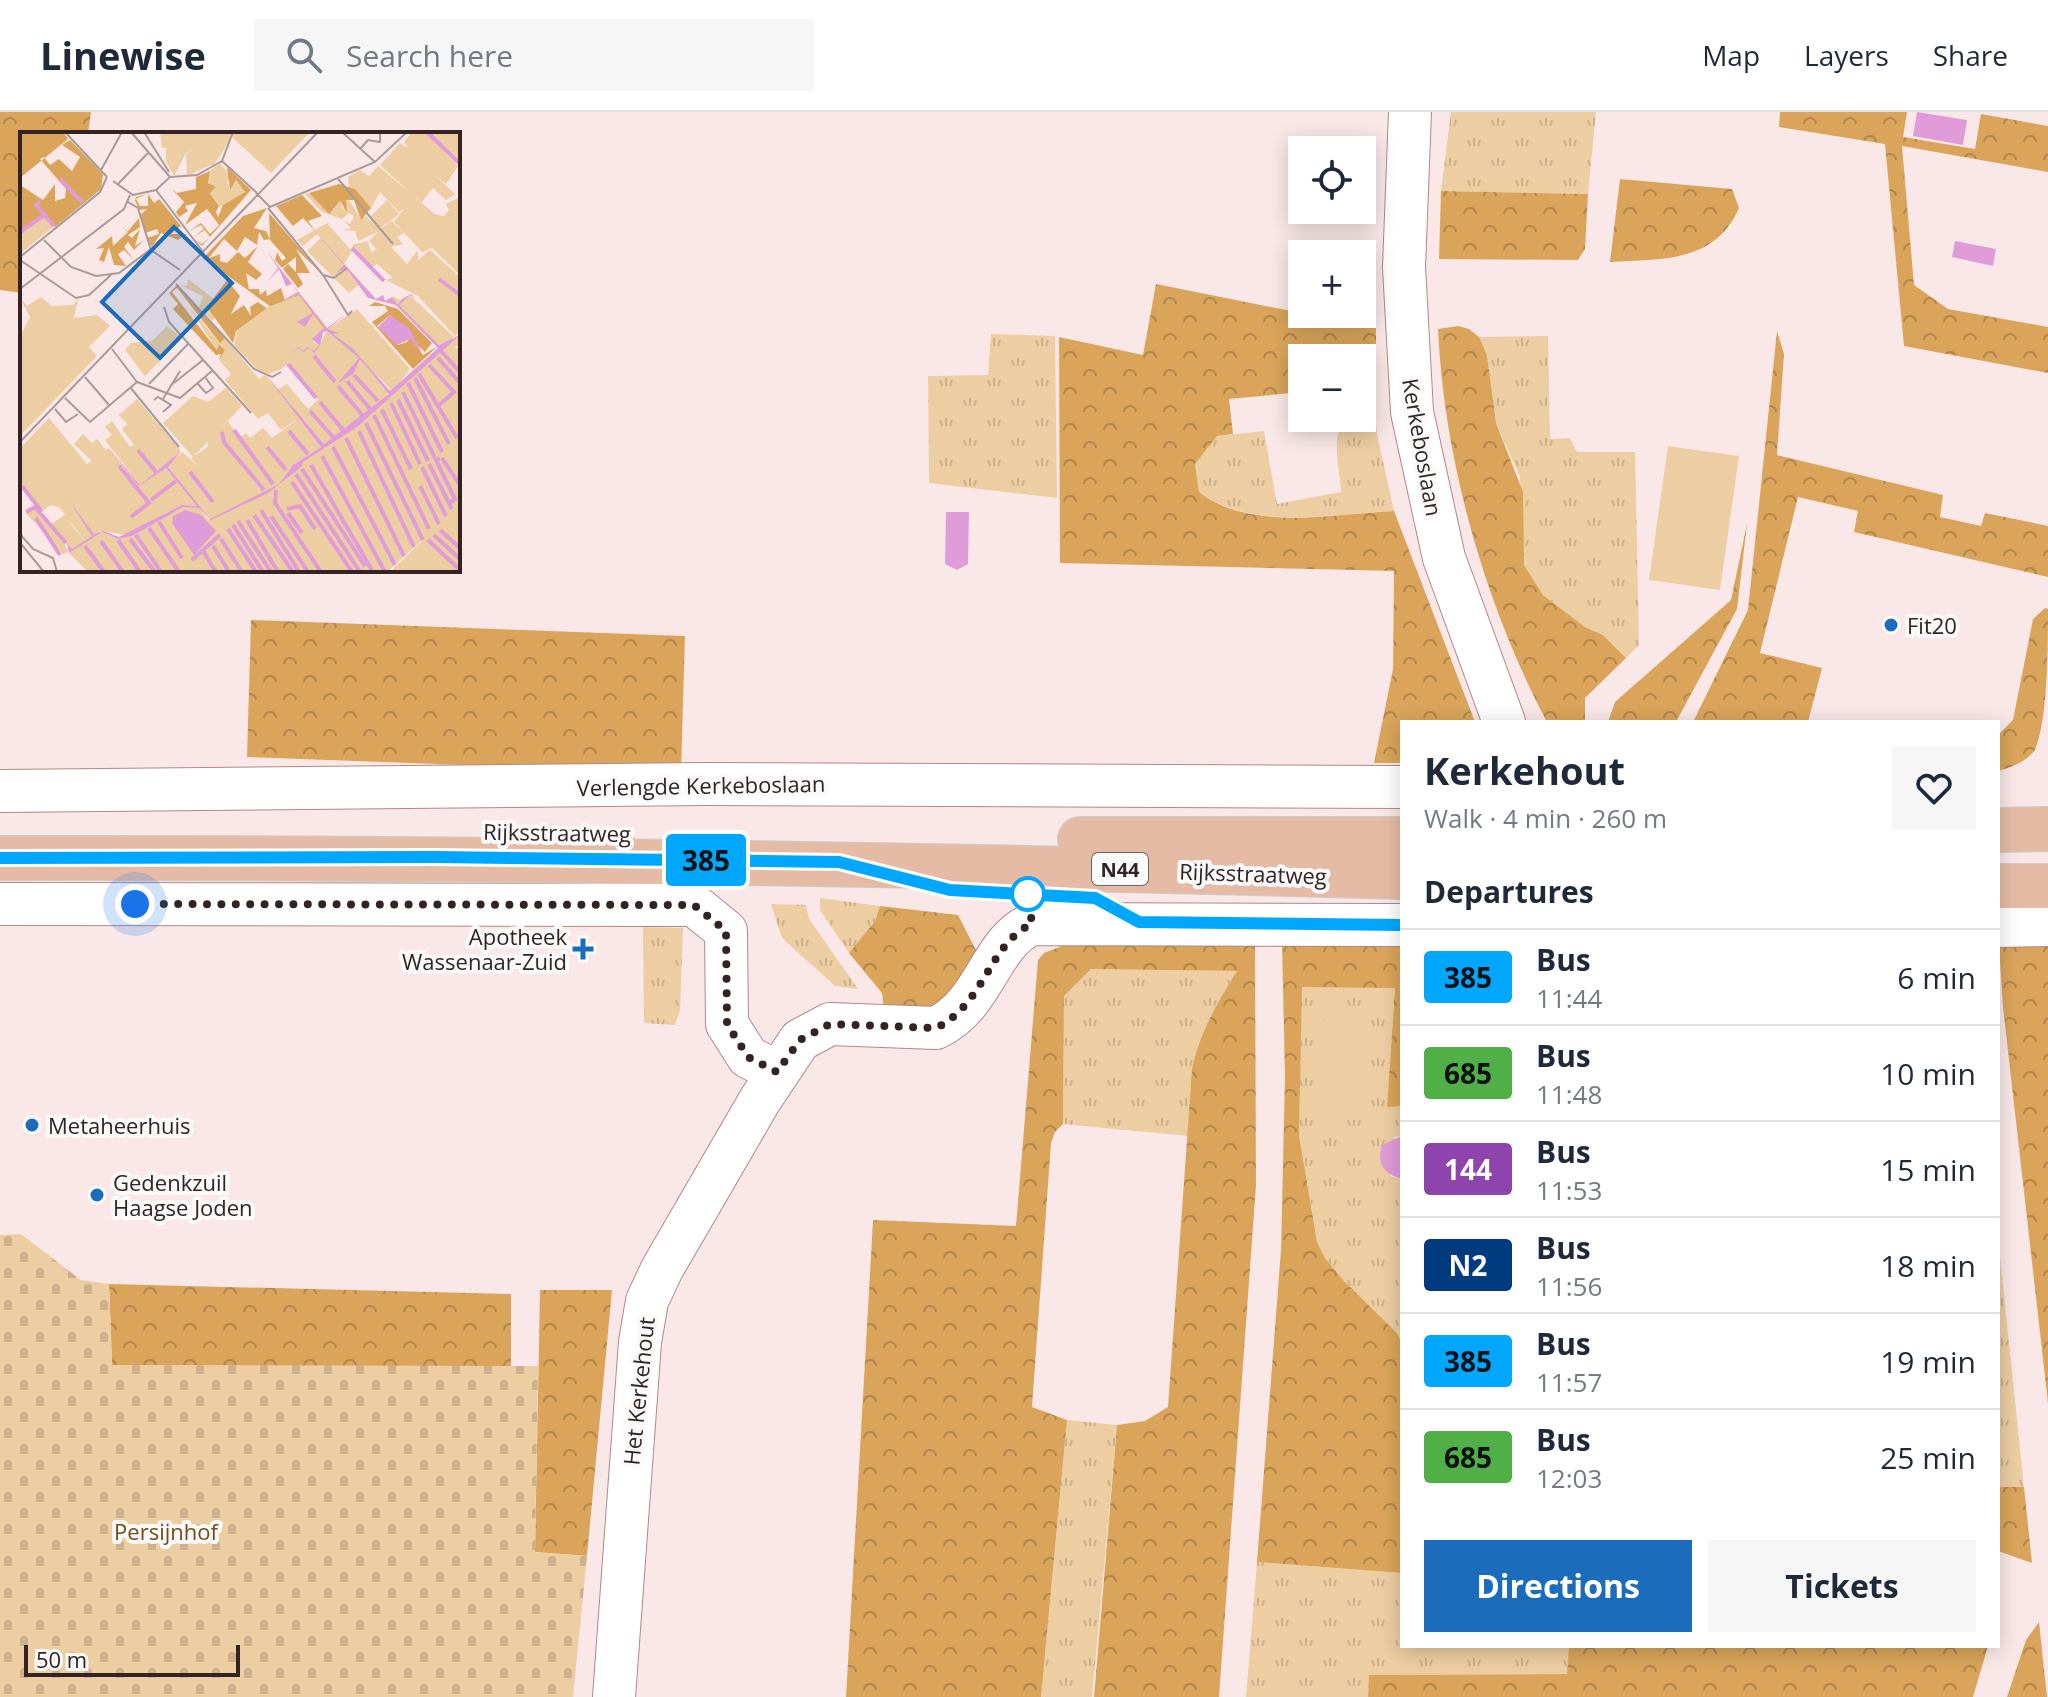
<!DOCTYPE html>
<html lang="en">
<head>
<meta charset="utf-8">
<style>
  :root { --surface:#fff; --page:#f6f6f7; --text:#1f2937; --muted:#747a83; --line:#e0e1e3; --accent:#1b6cba }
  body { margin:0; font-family:"Open Sans",sans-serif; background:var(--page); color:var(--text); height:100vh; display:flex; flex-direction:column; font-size:30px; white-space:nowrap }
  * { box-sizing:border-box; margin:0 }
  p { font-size:26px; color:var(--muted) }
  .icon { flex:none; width:44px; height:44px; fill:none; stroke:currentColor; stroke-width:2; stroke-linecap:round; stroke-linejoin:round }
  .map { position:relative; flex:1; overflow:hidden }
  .details { position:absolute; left:1400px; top:608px; width:600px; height:928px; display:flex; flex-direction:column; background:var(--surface); border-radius:0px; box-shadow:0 4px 20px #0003 }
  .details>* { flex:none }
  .badge { padding:0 16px; border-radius:6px; font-size:28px; line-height:52px }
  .tools { position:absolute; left:1288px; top:24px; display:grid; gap:16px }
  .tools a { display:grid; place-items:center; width:88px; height:88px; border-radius:0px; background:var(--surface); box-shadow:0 4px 20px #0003; font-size:40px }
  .scale { position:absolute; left:24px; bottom:20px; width:216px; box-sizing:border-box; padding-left:8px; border:4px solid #332423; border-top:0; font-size:22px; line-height:28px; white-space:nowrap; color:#332423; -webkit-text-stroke:6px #fafafa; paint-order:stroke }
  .you { position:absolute; width:40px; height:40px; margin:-20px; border:6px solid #fff; border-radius:50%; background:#1a73e8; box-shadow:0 0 0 12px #1a73e833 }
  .map>.badge { position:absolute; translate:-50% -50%; box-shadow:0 0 0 4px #fff }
  h2 { padding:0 24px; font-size:30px; line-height:72px }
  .round { display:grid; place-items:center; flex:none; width:84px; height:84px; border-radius:0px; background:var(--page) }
  .head { display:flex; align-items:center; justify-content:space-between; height:136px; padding:0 24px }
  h1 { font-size:38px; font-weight:700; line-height:60px }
  .primary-button { display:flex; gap:16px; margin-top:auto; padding:16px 24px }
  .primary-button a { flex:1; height:92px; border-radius:0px; background:var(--accent); color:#fff; font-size:32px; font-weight:700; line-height:92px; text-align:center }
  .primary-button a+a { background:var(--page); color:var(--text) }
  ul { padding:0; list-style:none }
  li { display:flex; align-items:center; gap:24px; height:96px; padding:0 24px; border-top:2px solid var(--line) }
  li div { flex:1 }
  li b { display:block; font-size:30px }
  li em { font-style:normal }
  li .badge { min-width:88px; font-weight:700; text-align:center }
  header { display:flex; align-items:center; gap:48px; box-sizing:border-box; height:112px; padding:0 40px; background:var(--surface); border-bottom:2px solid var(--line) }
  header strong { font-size:38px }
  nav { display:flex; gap:44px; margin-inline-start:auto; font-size:28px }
  .search { width:560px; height:72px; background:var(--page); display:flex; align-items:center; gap:20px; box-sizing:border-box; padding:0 28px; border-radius:0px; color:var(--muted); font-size:30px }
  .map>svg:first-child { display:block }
  .grass { fill:url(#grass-tufts) }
  .forest { fill:url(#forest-crowns) }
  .cemetery { fill:url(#cemetery-stones) }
  .pitch { fill:#edcda2 }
  .water { fill:#df9cd8 }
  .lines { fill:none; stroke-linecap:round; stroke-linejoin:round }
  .minor-casing { stroke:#af8987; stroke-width:44 }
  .major-casing { stroke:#cecaca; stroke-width:46 }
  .minor { stroke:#fff; stroke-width:42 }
  .major { stroke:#e6bba5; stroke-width:44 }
  .line-casing { stroke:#fff; stroke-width:18 }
  .line { stroke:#00a7ff; stroke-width:12 }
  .walk { stroke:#332423; stroke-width:8; stroke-dasharray:0 14.4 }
  .poi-dot { fill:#1b6cba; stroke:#fafafa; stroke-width:3 }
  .stop-dot { fill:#fff; stroke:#00a7ff; stroke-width:4 }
  .labels { text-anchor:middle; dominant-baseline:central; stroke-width:8; stroke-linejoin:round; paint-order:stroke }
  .shield { fill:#fafafa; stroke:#6f6464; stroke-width:2 }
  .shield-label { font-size:20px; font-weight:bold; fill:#332423 }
  .street-label { font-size:22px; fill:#332423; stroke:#fafafa }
  .poi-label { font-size:22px; fill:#332423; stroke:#fafafa; text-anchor:start }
  .park-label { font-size:22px; fill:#714d15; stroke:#fafafa }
  .inset-river { fill:none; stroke:#df9cd8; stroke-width:4 }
  .inset-road { fill:none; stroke:#aa9a99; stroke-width:2 }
  .view { fill:#1b6cba; fill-opacity:0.15; stroke:#1b6cba; stroke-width:4 }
  .inset-edge { fill:none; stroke:#332423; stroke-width:4 }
</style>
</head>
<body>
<header>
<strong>Linewise</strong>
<div class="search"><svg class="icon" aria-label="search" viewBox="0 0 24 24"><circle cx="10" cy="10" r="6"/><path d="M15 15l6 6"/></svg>Search here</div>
<nav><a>Map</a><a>Layers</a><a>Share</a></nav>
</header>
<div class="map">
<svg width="2048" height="1585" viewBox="0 0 2048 1585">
  <defs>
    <pattern id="grass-tufts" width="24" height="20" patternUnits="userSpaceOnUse" patternTransform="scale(2)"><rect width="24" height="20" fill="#edcda2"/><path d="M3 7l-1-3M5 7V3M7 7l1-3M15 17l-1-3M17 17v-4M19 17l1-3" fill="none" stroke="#ccb08b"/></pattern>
    <pattern id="forest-crowns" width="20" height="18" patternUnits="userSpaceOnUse" patternTransform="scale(2)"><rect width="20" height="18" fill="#daa55b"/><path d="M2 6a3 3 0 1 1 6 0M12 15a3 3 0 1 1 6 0" fill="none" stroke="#b1864b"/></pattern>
    <pattern id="cemetery-stones" width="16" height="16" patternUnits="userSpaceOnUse" patternTransform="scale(2)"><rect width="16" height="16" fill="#edcda2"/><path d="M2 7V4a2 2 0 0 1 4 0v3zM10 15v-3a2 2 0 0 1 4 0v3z" fill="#ccb08b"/></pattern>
  </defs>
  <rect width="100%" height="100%" fill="#f9e8e7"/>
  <path class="grass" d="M1451,0H1596L1588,82L1441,79Z
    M991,222L1055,224L1057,386L929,371L928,264L988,263Z
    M1548,224L1550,327L1570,326L1577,340H1635L1639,533L1626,546L1603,523L1585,515L1543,483L1524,453L1520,365L1496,311L1487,243L1479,225Z
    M1373,279L1377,322L1394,399C1331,402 1253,419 1199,380L1195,352L1217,324L1264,319L1277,392L1341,380C1340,357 1330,325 1345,306H1362V287Z
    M820,786L880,794L875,809L849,841L820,798Z
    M771,792L806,793L809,807L858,877L835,874L782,826Z
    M643,815L683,816L680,898L675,913L644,911Z
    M1091,857L1237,859C1198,920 1192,952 1188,1024L1063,1012L1064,884Z
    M1301,875H1395L1387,994H1402V1024L1395,1025L1390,1064L1402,1067V1231L1397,1221L1344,1169L1325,1146L1317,1130L1299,1023Z
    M1998,1125L2024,1375H1998Z
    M1067,1308L1117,1313L1092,1585H1041Z
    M1257,1450L1402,1461V1534H1569L1568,1562L1370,1563L1368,1585H1246Z"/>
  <path class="forest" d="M0,0H91L88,22H22V181L0,178Z
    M1780,0H1907L1903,25L1975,37L1981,2L2048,14V60L1902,34L1914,173L1948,197L2048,215V261L1904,234L1885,32L1779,15Z
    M1620,67L1732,77L1739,96C1715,151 1662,147 1610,150Z
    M1441,79L1588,82L1585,137L1578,148L1439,147Z
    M1156,172L1376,216V259L1362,264V246H1302V280L1229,287L1233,322L1217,324L1195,352L1199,380C1251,420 1332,402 1394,399L1475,610H1402V651H1374L1393,557L1394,459L1060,451L1059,225L1143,243Z
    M1458,214L1469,217L1479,225L1487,243L1496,311L1523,380L1524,453L1543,483L1585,515L1603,523L1626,546L1585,586V610H1547C1485,493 1444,349 1438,217Z
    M1777,219L1784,242L1777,343L1943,383L1940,405L1981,414L1985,401L2048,414V465L1854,420L1858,399L1798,385L1760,541L1822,556L1808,610H1693L1748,498Z
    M1747,412L1737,497L1676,610H1608L1615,590L1731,488Z
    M2045,496L2048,497C2048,535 2048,607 2035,638C2026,650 2012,655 1998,659V623L2013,608L2033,507Z
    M251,508L685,524L681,661L247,645Z
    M880,794L958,803L979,844L970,866L933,898L884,897L882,881L849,841L875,809Z
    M2008,828H2048V1291L2003,895L1999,836Z
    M1282,831H1402V994L1387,995L1395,876L1302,875L1299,1023L1317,1130L1325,1146L1344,1169L1397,1221L1402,1231V1461L1257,1450L1281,1138L1285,964Z
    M1067,832L1255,834L1256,1073L1219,1585H1094L1117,1313L1145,1309L1168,1295L1192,957C1200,920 1217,891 1237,859L1091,857L1064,884L1063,1012L1055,1020L1051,1031L1032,1295L1067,1308L1041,1585H846L873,1108L1016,1114L1038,848L1044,841Z
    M109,1172L511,1182V1256L112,1253Z
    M540,1178H612L587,1444L535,1440Z
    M1998,1375H2024L2032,1451L1998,1439Z
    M2039,1510L2047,1585H2007L2026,1528Z
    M1569,1534H1988L1973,1585H1368L1369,1563L1567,1562Z"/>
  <path class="cemetery" d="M21,1122L81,1168L109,1172L112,1253L538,1254L535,1440L587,1444L573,1585H0V1123Z"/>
  <path class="pitch" d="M1668,334L1739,344L1720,478L1649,468Z
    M1324,902L1367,903L1364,1008L1321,1007Z"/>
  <path class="water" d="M1917,0L1967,8L1963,33L1913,24Z
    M1955,129L1996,137L1993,154L1952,145Z
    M946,400H969L968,452L957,458L945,452Z
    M1402,1024V1067C1384,1062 1376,1052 1382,1033Z"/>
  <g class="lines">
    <defs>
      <path id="minor" d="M1410,0L1404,155L1412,300L1444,446L1504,610
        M0,679L705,672L1402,675
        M0,792L694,793L726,819L727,912L748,945L777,960
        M1998,814L2048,813
        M614,1585L640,1230L647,1189L662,1157L760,988L800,928L830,912L936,916C986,892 989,831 1032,812L1402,813"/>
      <path id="major" d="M1998,718L2048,717
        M1080,727H1402
        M0,746C468,745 935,752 1402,765
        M1998,774H2048"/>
    </defs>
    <use href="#minor" class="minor-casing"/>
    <use href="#major" class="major-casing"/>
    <use href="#minor" class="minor"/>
    <use href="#major" class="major"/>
  </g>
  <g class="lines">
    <defs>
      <path id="line" d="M0,746L435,745L839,750L950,778L1095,786L1139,810L1402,813"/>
    </defs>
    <use href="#line" class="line-casing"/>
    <use href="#line" class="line"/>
    <path class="walk" d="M135,792L694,793L726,819L727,912L748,945L777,960L800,928L830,912L936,916C986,891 989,831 1032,812L1028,782"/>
  </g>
  <g class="poi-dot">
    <circle cx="1891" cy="513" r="8"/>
    <path d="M579 825h8v8h8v8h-8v8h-8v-8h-8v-8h8z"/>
    <circle cx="32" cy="1013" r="8"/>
    <circle cx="97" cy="1083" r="8"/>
  </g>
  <circle class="stop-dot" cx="1028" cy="782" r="16"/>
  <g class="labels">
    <rect class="shield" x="1092" y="741" width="56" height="32" rx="6"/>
    <g class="shield-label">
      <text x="1120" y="757">N44</text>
    </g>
    <g class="street-label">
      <text transform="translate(1423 335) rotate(80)">Kerkeboslaan</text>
      <text transform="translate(701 673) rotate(-1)">Verlengde Kerkeboslaan</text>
      <text transform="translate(557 720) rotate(1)">Rijksstraatweg</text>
      <text transform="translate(1253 761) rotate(2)">Rijksstraatweg</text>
      <text transform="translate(638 1279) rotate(-84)">Het Kerkehout</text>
    </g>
    <g class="poi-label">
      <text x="1907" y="513">Fit20</text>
      <text x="567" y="824" text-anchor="end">Apotheek<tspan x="567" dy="25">Wassenaar-Zuid</tspan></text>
      <text x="48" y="1013">Metaheerhuis</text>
      <text x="113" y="1070">Gedenkzuil<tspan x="113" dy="25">Haagse Joden</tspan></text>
    </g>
    <g class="park-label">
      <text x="166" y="1419">Persijnhof</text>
    </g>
  </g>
  <g transform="translate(20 20)">
    <rect width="440" height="440" fill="#f9e8e7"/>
    <path d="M186,0L193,32L167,44L166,22L174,17L166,21L154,44L146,29V13ZM392,0H405L438,34L426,52L415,43L435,62L426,68L413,56L401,71L360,33L380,11L388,16L384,10ZM407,0H440V32L425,18ZM200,31L212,47L207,50L210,58L216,48L225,60L200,75L190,60L196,56L188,51L190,39ZM358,34L415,82L424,84L429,78L426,72L440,65V143L412,116L402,120L374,90L384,77L379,80L360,60L351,76L329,56L328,45L340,38L349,44ZM289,61L309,81L320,69L323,78L328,67L341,87L346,84L360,98L371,88L384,101L377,105L383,112L371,115L387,132L398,118V128L410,118L440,145V199L435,204L398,164L366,148L373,146L357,132L352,135L332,113L347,109L352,121L356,117L362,123L349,109L358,100L338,109L335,99L323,98L331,96L324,89L330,92L334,84L329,81L322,87L302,80L285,62ZM24,84L33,95L0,122V100ZM307,91L332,119L324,132L338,153L329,161L287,119L301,106L297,102L283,114L277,108ZM168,147L194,167L187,175L196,185L192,189L179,175L183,164L160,153L167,154ZM390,163L434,205L427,211L418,212L371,169L373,164L383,169ZM169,175L199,210L205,206L239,247L245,243L258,257L267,252L288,277L298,268L269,231L289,216L281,205L294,185L299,194L293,210L299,214L307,199L332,218L369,261L356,276L346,280L304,312L259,258L301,315L273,333L259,352L218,374L251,359L283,330L337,294L440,203V214L433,215L440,217V369L432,377L418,349L411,353L426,384L415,397L440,371V440H429L400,412L413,398L367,440H332L286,381L280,409L301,440H68L49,421L64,410L52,417L43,408L48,420L43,422L6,381L15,376L34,399L31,392L54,377L71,401L64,405L47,387L65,409L82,400L98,407L112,404L162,375L179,376L188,388L217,375L190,387L166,359L178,374L163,373L116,395L67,333L86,318L119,354L145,336L157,348L177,333L171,326L188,315L187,309L208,289L219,306L226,301L230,306L243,296L252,306L278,287L261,298L248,281L238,287L205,248L211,242L199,228L204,218H197ZM169,378L181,383L196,401L174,423L152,389L156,381ZM117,267L161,319L120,353L85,308L92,303L85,295L92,289L110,315L114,313L102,297L107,292L99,283Z" fill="#edcda2" fill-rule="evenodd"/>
    <path d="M0,0H43L48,7L0,46ZM50,8L83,42L81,57L35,95L24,83L0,100V53L23,68L35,52V69L45,66L46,57L20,27L24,25L30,33L39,27L52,39L60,25L42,13ZM207,35L231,58L182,114L175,108L182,112L190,105L185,98L173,105L184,97L181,93L169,99L181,91L190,102L199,93L187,77L165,93L177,71L165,74L168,79L159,85L156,80L164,70L151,56L157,61L176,57V45L190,39L188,51L196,55L190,61L199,74L196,80L198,85L203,73L225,60L216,48L210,58ZM319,52L335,57L351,76L341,88L334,68H326L327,80L320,69L309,82L289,61ZM126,62L116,67L120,74H128V62L134,71L139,67L161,94L151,102H167L158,108L141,101L132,115L127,106L139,102L137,97L125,101L121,82L127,77L120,78L115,69L116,65ZM282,63L302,84L288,89L296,100L283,86L273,94L256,74ZM247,76L234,96L246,99L250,107L244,108L239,100L237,113L225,105L217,119L204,107L189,126L200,122V129L207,131L218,120L225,126L238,114L228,130L242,142L236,148L226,141L229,157H239L240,163L246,158L247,164L261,156L265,168L279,162L305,195L293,205L183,126L223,84ZM249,81L301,141L276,117L290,141H277L283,152L278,156L263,137L268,132L276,140V125L262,136L255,128L257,120L262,129L266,126L250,108ZM119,86L120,95L108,103L112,106L120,97L115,114L124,108L114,118L108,110L104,115L114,128L104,118L98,122L106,134L94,133L89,115L84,130L79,128L84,116L76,117L92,104L93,114L108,100L102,95L108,99ZM207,148L220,164L211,182L224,173L231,184L230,175L238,170L260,186L240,182L216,199L213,211L187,175ZM157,153L205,206L200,211L157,156L152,160L197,218L199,213L205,218L199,228L201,222L196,223L153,177L158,172L149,161ZM355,170L378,177L412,211L405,220L393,209L403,223L418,214L393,237L352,190L368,179L365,174H349ZM370,183L391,203L387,210L378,213L357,194Z" fill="#daa55b" fill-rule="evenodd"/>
    <path d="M147,194L162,206L125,244L105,218L111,211L132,209Z" fill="#edcda2"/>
    <path d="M140,0H290L251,41L212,5L193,34L173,14L142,16ZM279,163L304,196L291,208L298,213L259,238L249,242L237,237L214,213L217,199L248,175ZM21,165L32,174L53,173L58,167L54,186L77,183L90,194L69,215L77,224L0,304V204L10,185L0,166L7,174ZM337,177L390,237L373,259L308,197ZM414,222L440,251V440H370L403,408L344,286ZM29,286L67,332L89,316L143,383L108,403L80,399L65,409L39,375L31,373L22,379L0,349V316ZM212,295L255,355L271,348L332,440H141L115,400L163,374L179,376L188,388L212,376L172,327Z" fill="#edcda2"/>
    <path d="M367,68L379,82L359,97L349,86ZM346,192L356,204L340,225L312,201L334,200ZM63,302L72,311L77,307L86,318L72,329L54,312ZM162,320L177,333L158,348L147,333Z" fill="#edcda2"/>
    <path d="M206,256L222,274L173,325L143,291L173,264L188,270Z" fill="#edcda2"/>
    <path d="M287,91L356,167L363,163L365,169L372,165L378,173L382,167L391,162L395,166L390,163L379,173L419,213L440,203L337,295L283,330L281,335L248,361L191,388L179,376L163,375L112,404L98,407L82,400L49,421L47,411L52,417L72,404L49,369L74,402L83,399L99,405L162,373L177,374L146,336L119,354L89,316L120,353L161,319L148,335L190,387L259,352L273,333L301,315L246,243L304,312L369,262L340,227L333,242L317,252L339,226L307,199L303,200L300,213L294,221L289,216L283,220L279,216L270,222L279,215L283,219L288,215L294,219L299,213L292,207L305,195L293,182L285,195L277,190L293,181L279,162L261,169L278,160L272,152L266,154L259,137L247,150L258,136L248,121L307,196L326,182L308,197L319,201L313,202L332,216L370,259L418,216L376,173L348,166L326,136L316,141L324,133ZM370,183L390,197L402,221L390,207L377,213L358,195ZM165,378L181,383L196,399L174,423L152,391L153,384Z" fill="#df9cd8"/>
    <path class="inset-river" d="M407,0L440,32M40,47L62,70M20,70L16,73L34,94M0,100L23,84M332,116L364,149M419,147L440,163M421,219L440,240M294,224L315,250M418,226L440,251M268,232L296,266M409,233L434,260L419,273M399,242L437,306M334,243L358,269M395,246L429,312M327,249L350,277M388,251L422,320M318,254L343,284M383,260L415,326M378,268L408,329M300,270L323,298M371,271L400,332M362,278L391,337M290,279L313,305M354,283L409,397M346,291L403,408M214,298L253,352M269,299L288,322M339,299L394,415M202,300L204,310L244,358M326,306L384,424M247,315L266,338M313,315L375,433M118,318L136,340M302,324L365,440M422,326L440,353M420,327L416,328L435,367L429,371M409,332L432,377M291,333L353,440M99,334L129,371L111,385M402,335L426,384M282,337L345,434M170,340L193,370M276,342L340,440M272,350L332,440M2,354L22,380M400,354L419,392M256,358L255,371L301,440M131,368L156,349M267,377L280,374L295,397M241,378L279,440M6,380L15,375L46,411M268,381L282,401M234,383L273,440M251,384L288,440M16,386L40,423M227,388L258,440M218,389L251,440M139,390L162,426M213,393L243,440M129,396L159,440M208,397L236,440M420,398L440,416M116,403L141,440M414,403L440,427M110,407L135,440M201,407L222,440M98,408L120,440M408,408L440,438M81,409L103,440M65,414L84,440M193,414L209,440M183,419L196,440M172,428L200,403"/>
    <path class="inset-road" d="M45,0L87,45M111,0L150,45M124,0L149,40M322,0L355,30M340,17L348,8L360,10V0M202,29L237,61M202,29L213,0M81,38L102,0M150,45L177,43L202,29M318,47L373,112M93,49L113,63L136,58L150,45M97,53L129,20M136,58L184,121M236,61L250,75L355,30L387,0M108,70L118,76L131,118L160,138M248,76L303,143L314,146L327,136M24,108L51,135L76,144L99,141L131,117M0,125L80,60L87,45M0,128L56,166L69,163L91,143M303,143L328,183L332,179M156,152L234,237L252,245L261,240M0,157L104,77L110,63M144,175L149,190L231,281M92,217L117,250M65,245L89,273M129,252L169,211M178,252L186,261L193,256L185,245M150,254L183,228M110,255L159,315M45,266L70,290L117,250L160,266L193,238M143,267L160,239M134,268L138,265L151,273L143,280M35,277L46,290L58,282M0,310L298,0M0,402L13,417L33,426L37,440M2,413L24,440"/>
    <path class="view" d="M154,95L212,151L140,226L82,170Z"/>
    <rect width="440" height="440" class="inset-edge"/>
  </g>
</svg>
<div class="tools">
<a><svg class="icon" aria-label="locate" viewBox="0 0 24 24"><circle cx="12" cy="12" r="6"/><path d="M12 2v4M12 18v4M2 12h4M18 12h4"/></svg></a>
<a>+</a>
<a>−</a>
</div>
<div class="scale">50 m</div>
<div class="you" style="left:135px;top:792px"></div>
<b class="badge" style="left:706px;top:748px;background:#00a7ff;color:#111">385</b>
<section class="details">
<div class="head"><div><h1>Kerkehout</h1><p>Walk · 4 min · 260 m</p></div><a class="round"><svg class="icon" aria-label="heart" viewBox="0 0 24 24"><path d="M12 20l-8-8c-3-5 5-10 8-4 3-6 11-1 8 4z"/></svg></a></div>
<h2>Departures</h2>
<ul>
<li><span class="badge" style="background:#00a7ff;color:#111">385</span><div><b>Bus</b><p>11:44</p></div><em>6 min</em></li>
<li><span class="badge" style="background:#50af46;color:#111">685</span><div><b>Bus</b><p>11:48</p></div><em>10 min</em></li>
<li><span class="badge" style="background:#8e44ad;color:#fff">144</span><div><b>Bus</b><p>11:53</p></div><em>15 min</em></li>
<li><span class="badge" style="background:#003b80;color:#fff">N2</span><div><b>Bus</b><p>11:56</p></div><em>18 min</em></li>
<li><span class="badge" style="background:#00a7ff;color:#111">385</span><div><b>Bus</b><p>11:57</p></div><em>19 min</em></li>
<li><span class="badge" style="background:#50af46;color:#111">685</span><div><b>Bus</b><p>12:03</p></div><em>25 min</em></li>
</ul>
<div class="primary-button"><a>Directions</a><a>Tickets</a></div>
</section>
</div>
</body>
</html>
